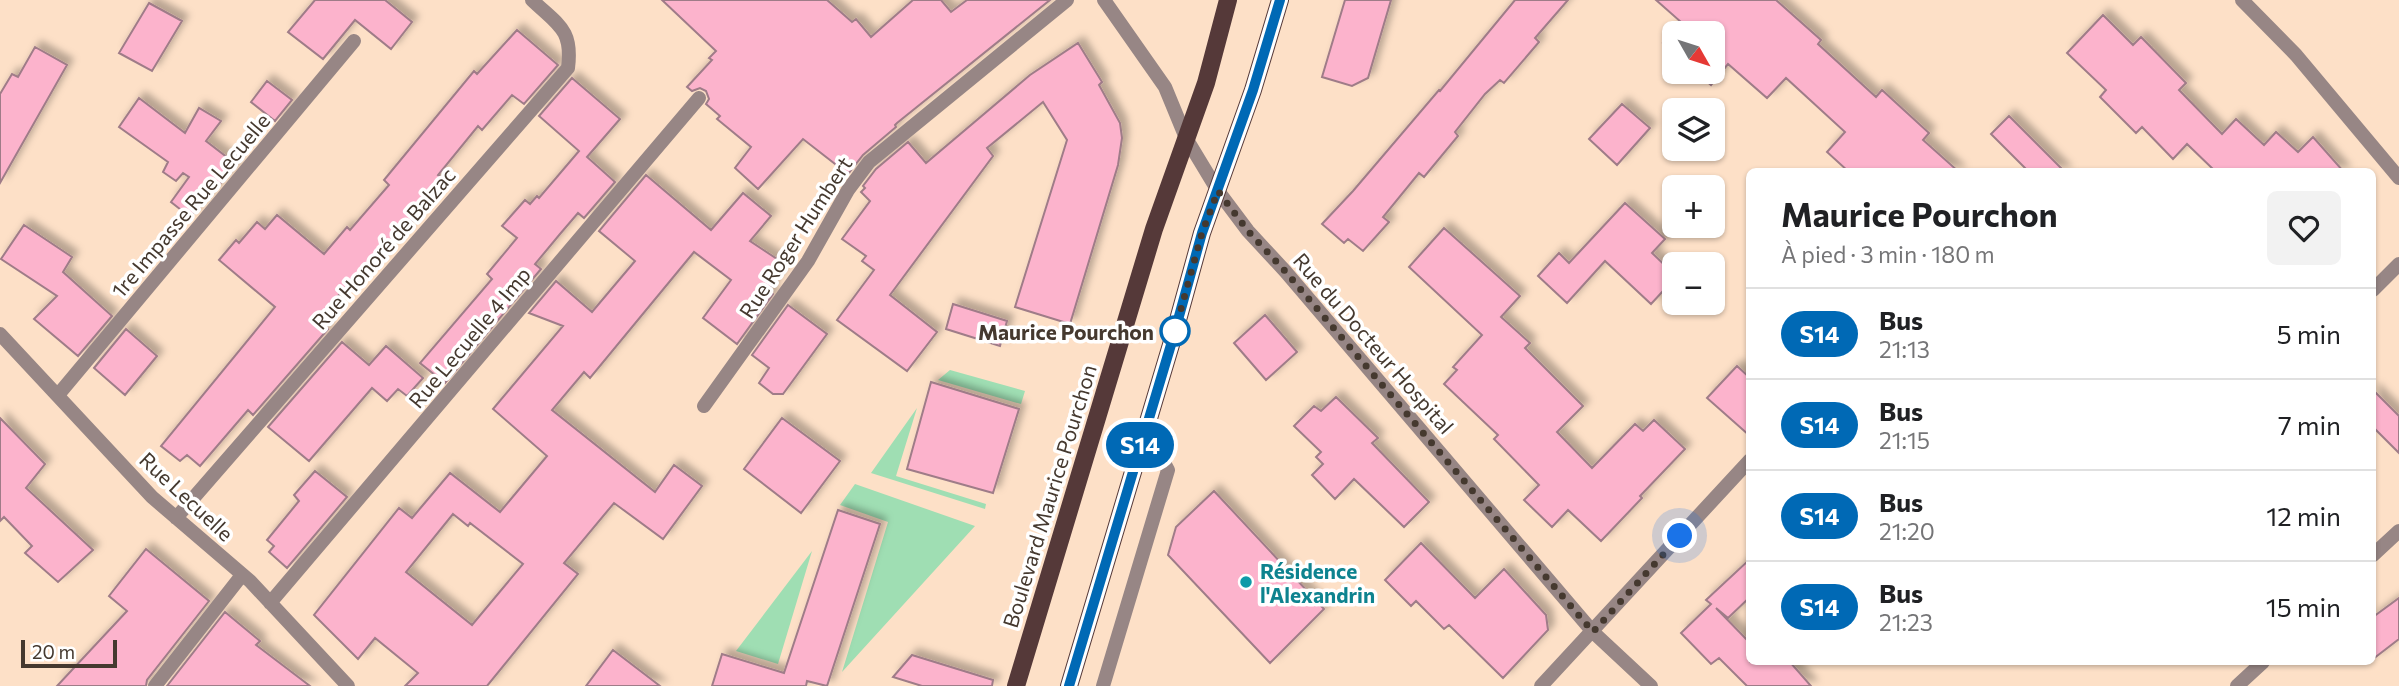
<!DOCTYPE html>
<html lang="fr">
<head>
<meta charset="utf-8">
<style>
  :root { --surface:#fff; --page:#f2f2f2; --text:#202124; --muted:#757577; --line:#e0e0e0 }
  body { margin:0; font-family:Commissioner,sans-serif; background:var(--page); color:var(--text); height:100vh; display:flex; flex-direction:column; font-size:26px; white-space:nowrap }
  * { box-sizing:border-box; margin:0 }
  p { font-size:23px; color:var(--muted) }
  .icon { flex:none; width:38px; height:38px; fill:none; stroke:currentColor; stroke-width:2; stroke-linecap:round; stroke-linejoin:round }
  .map { position:relative; flex:1; overflow:hidden }
  .drawer { position:absolute; left:1746px; top:168px; width:630px; height:497px; display:flex; flex-direction:column; background:var(--surface); border-radius:10px; box-shadow:0 2px 5px #0004 }
  .drawer>* { flex:none }
  .badge { padding:0 14px; border-radius:23px; font-size:24px; line-height:46px }
  .needle { width:46px; rotate:129deg }
  .fabs { position:absolute; left:1662px; top:21px; display:grid; gap:14px }
  .fabs a { display:grid; place-items:center; width:63px; height:63px; border-radius:10px; background:var(--surface); box-shadow:0 2px 5px #0004; font-size:35px }
  .scale { position:absolute; left:21px; bottom:18px; width:96px; box-sizing:border-box; padding-left:7px; border:4px solid #45392f; border-top:0; font-size:19px; line-height:24px; white-space:nowrap; color:#45392f; -webkit-text-stroke:5px #fff; paint-order:stroke }
  .you { position:absolute; width:35px; height:35px; margin:-18px; border:5px solid #fff; border-radius:50%; background:#1a73e8; box-shadow:0 0 0 10px #1a73e833 }
  .map>.badge { position:absolute; translate:-50% -50%; box-shadow:0 0 0 4px #fff }
  .round { display:grid; place-items:center; flex:none; width:74px; height:74px; border-radius:10px; background:var(--page) }
  .overview { display:flex; align-items:center; justify-content:space-between; height:119px; padding:0 35px }
  h1 { font-size:33px; font-weight:700; line-height:52px }
  ul { padding:0; list-style:none }
  li { display:flex; align-items:center; gap:21px; height:91px; padding:0 35px; border-top:2px solid var(--line) }
  li div { flex:1 }
  li b { display:block; font-size:26px }
  li em { font-style:normal }
  li .badge { min-width:77px; font-weight:700; text-align:center }
  .map>svg:first-child { display:block }
  .green { fill:#9fdeb3 }
  .building { fill:#fcb3cc; stroke:#9f7c88; stroke-width:2; fill-rule:evenodd; filter:url(#shadow) }
  .lines { fill:none; stroke-linecap:round; stroke-linejoin:round }
  .service { stroke:#978685; stroke-width:14 }
  .minor { stroke:#978685; stroke-width:14 }
  .tertiary { stroke:#978685; stroke-width:14 }
  .primary { stroke:#553939; stroke-width:18 }
  .line-casing { stroke:#fff; stroke-width:16 }
  .line { stroke:#0069b5; stroke-width:10 }
  .walk { stroke:#45392f; stroke-width:7; stroke-dasharray:0 12.6 }
  .stop-dot { fill:#fff; stroke:#0069b5; stroke-width:3.5 }
  .culture-dot { fill:#0f9aa8; stroke:#fff; stroke-width:2.5 }
  .labels { text-anchor:middle; dominant-baseline:central; stroke-width:7; stroke-linejoin:round; paint-order:stroke }
  .street-label { font-size:21px; fill:#45392f; stroke:#fff }
  .stop-label { font-size:21px; font-weight:bold; fill:#45392f; stroke:#fff; text-anchor:end }
  .culture-label { font-size:21px; font-weight:bold; fill:#0d838f; stroke:#fff; text-anchor:start }
</style>
</head>
<body>
<div class="map">
<svg width="2399" height="686" viewBox="0 0 2399 686">
  <defs>
    <filter id="shadow"><feDropShadow dx="6" dy="-6" stdDeviation="3.5" flood-color="#0004"/></filter>
  </defs>
  <rect width="100%" height="100%" fill="#fde0c7"/>
  <path class="green" d="M950,370L1025,391L1021,404L938,380Z
    M917,408L896,476L986,504L985,509L871,473Z
    M855,484L975,526L842,672L888,522L840,505Z
    M812,551L778,664L736,651Z"/>
  <path class="building" d="M315,0H385L412,22L391,49L355,20L323,59L288,32Z
    M662,0H827L852,22L856,19L871,37L913,0H941L951,12L967,0H1050L897,123L895,125L896,127L863,155L848,174L803,139L758,189L735,168L751,147L717,119L720,116L706,104L709,99L706,91L700,88L692,91L687,87L712,60L709,58L716,51Z
    M1345,0H1391L1368,78L1352,86L1322,77Z
    M1515,0H1568L1535,38L1539,42L1504,83L1500,80L1485,94L1455,132L1458,136L1424,177L1419,173L1383,217L1389,222L1363,251L1348,239L1344,243L1322,224L1353,191L1439,90L1440,91Z
    M1656,0H1776L1821,40L1818,44L1876,97L1882,90L1929,133L1923,140L1959,172H1849L1827,152L1845,132L1786,78L1767,98L1728,64L1711,85L1696,72H1713V33H1675V53L1663,43L1681,22Z
    M149,3L182,21L152,71L119,53Z
    M2103,15L2133,45L2141,37L2186,83L2179,90L2222,134L2236,119L2264,145L2276,132L2298,152L2313,137L2344,172H2216L2187,144L2173,159L2142,127L2136,133L2100,97L2106,90L2067,53Z
    M517,30L558,65L524,104L512,95L482,130L478,126L438,175L446,181L371,269L365,265L317,320L328,329L253,415L248,410L200,466L187,455L180,461L161,446L275,307L219,260L236,240L239,243L257,222L265,229L277,215L324,254L347,227L350,230L389,185L384,180L474,71L477,74Z
    M1078,43L1102,82L1099,85L1120,123L1122,138L1118,165L1070,324L1015,307L1067,140L1043,102L987,148L993,156L890,295L937,332L907,371L837,320L874,270L862,261L866,256L842,239L870,201L861,192L865,188L863,186L876,169L908,142L926,163L1030,75Z
    M35,47L67,65L0,183V94L12,74L18,77Z
    M572,78L620,119L587,157L615,182L584,218L578,213L560,234L535,264L541,269L445,383L420,363L492,279L487,274L517,238L502,226L525,200L530,204L537,196L539,198L579,151L539,116Z
    M267,81L292,100L275,121L251,102Z
    M139,98L185,133L199,108L221,121L206,141L237,165L190,217L171,202L189,177L183,173L176,181L163,172L168,162L119,127Z
    M1622,104L1650,128L1617,165L1589,139Z
    M2009,116L2065,172H2029L1991,134Z
    M646,175L711,230L743,193L771,216L750,241L786,265L769,290L773,294L737,344L703,318L731,280L694,252L590,378L584,372L552,410L655,492L674,465L702,486L663,539L614,503L564,563L578,574L487,686H405L418,673L375,638L358,659L314,615L399,508L412,518L450,473L500,512L547,456L493,409L563,326L529,313L556,281L592,312L635,261L599,231ZM453,514L468,526L470,523L523,564L472,625L406,572Z
    M1625,203L1665,239L1652,253L1675,275V278L1651,304L1605,261L1567,303L1538,276L1559,253L1569,263Z
    M24,225L72,257L63,272L112,316L78,356L34,319L57,296L1,259Z
    M1444,228L1520,296L1501,317L1530,343L1525,348L1583,406L1557,432L1592,468L1635,424L1643,431L1654,420L1685,449L1640,496L1642,498L1601,541L1568,510L1552,527L1524,500L1539,485L1494,439L1498,435L1444,384L1457,370L1453,367L1482,335L1409,267Z
    M953,304L1007,321L1000,346L946,329Z
    M788,305L827,334L783,394H773L759,383L769,368L752,355Z
    M1265,315L1297,352L1266,380L1234,343Z
    M126,329L157,356L125,395L94,368Z
    M342,342L369,365L386,346L423,378L407,396L398,389L387,401L372,388L309,461L268,427Z
    M1737,366L1750,378V436L1707,398Z
    M931,382L1019,409L993,493L907,469Z
    M2373,390L2399,416V453L2373,427Z
    M1336,397L1378,438L1372,443L1429,502L1404,527L1354,479L1335,499L1312,475L1323,464L1316,457L1321,452L1294,426L1314,406L1321,411Z
    M0,418L45,464L26,488L93,550L58,582L25,553L32,546L4,517L0,521Z
    M782,418L840,461L801,513L744,469Z
    M315,471L347,497L287,568L269,552L274,546L267,540L299,501L294,495Z
    M1214,491L1324,609L1270,663L1168,555L1176,527Z
    M838,510L880,524L827,686L807,681L806,686H712L722,654L784,673Z
    M1421,543L1475,598L1504,569L1546,615L1548,630L1503,678L1449,625L1444,629L1416,601L1411,606L1385,580Z
    M146,549L209,601L147,680L146,686H57L127,611L109,596Z
    M1750,559V597L1728,618L1716,608L1750,643V662H1790L1811,686H1747L1719,658L1711,664L1681,633L1711,604L1706,600Z
    M2399,598V639L2373,659V617Z
    M225,612L260,641L256,645L310,686H167Z
    M613,650L660,686H586Z
    M912,655L993,680L992,686H922L893,677Z"/>
  <g class="lines">
    <path class="service" d="M1103,686L1168,470L1145,428"/>
    <path class="minor" d="M1104,0L1165,87L1186,138L1218,191L1248,231L1285,271L1593,632L1651,686
      M2373,290L2399,264
      M0,334L152,497L250,581L348,686
      M58,395L354,41
      M704,406L808,261L848,190L869,162L1067,0
      M176,518L568,68C573,29 558,25 532,0
      M270,603L699,98
      M155,686L242,575
      M1541,686L1750,460"/>
    <path class="tertiary" d="M2242,0L2296,55L2399,178
      M2373,555L2399,531
      M2237,686L2263,662"/>
    <path class="primary" d="M1016,686L1154,229L1206,83L1228,0
      M1069,686L1173,338L1202,233L1253,90L1280,0"/>
  </g>
  <g class="lines">
    <defs>
      <path id="line" d="M1069,686L1173,338L1202,233L1253,90L1280,0"/>
    </defs>
    <use href="#line" class="line-casing"/>
    <use href="#line" class="line"/>
    <path class="walk" d="M1175,331L1173,338L1202,233L1218,191L1248,231L1285,271L1593,632L1680,536"/>
  </g>
  <circle class="stop-dot" cx="1175" cy="331" r="14"/>
  <circle class="culture-dot" cx="1246" cy="582" r="7"/>
  <g class="labels">
    <g class="street-label">
      <text transform="translate(190 205) rotate(-50)">1re Impasse Rue Lecuelle</text>
      <text transform="translate(795 237) rotate(-57)">Rue Roger Humbert</text>
      <text transform="translate(383 248) rotate(-49)">Rue Honoré de Balzac</text>
      <text transform="translate(469 337) rotate(-50)">Rue Lecuelle 4 Imp</text>
      <text transform="translate(1374 343) rotate(49)">Rue du Docteur Hospital</text>
      <text transform="translate(187 496) rotate(43)">Rue Lecuelle</text>
      <text transform="translate(1049 496) rotate(-73)">Boulevard Maurice Pourchon</text>
    </g>
    <g class="stop-label">
      <text x="1154" y="331">Maurice Pourchon</text>
    </g>
    <g class="culture-label">
      <text x="1260" y="570">Résidence<tspan x="1260" dy="24">l'Alexandrin</tspan></text>
    </g>
  </g>
</svg>
<div class="fabs">
<a><svg class="needle" viewBox="-14 -14 28 28"><path d="M0-13l5 13h-10z" fill="#e53935"/><path d="M0 13l5-13h-10z" fill="#757577"/></svg></a>
<a><svg class="icon" aria-label="layers" viewBox="0 0 24 24"><path d="M12 4l9 5-9 5-9-5zM3 14l9 5 9-5"/></svg></a>
<a>+</a>
<a>−</a>
</div>
<div class="scale">20 m</div>
<div class="you" style="left:1680px;top:536px"></div>
<b class="badge" style="left:1140px;top:445px;background:#0069b5;color:#fff">S14</b>
<section class="drawer">
<div class="overview"><div><h1>Maurice Pourchon</h1><p>À pied · 3 min · 180 m</p></div><a class="round"><svg class="icon" aria-label="heart" viewBox="0 0 24 24"><path d="M12 20l-8-8c-3-5 5-10 8-4 3-6 11-1 8 4z"/></svg></a></div>
<ul>
<li><span class="badge" style="background:#0069b5;color:#fff">S14</span><div><b>Bus</b><p>21:13</p></div><em>5 min</em></li>
<li><span class="badge" style="background:#0069b5;color:#fff">S14</span><div><b>Bus</b><p>21:15</p></div><em>7 min</em></li>
<li><span class="badge" style="background:#0069b5;color:#fff">S14</span><div><b>Bus</b><p>21:20</p></div><em>12 min</em></li>
<li><span class="badge" style="background:#0069b5;color:#fff">S14</span><div><b>Bus</b><p>21:23</p></div><em>15 min</em></li>
</ul>
</section>
</div>
</body>
</html>
